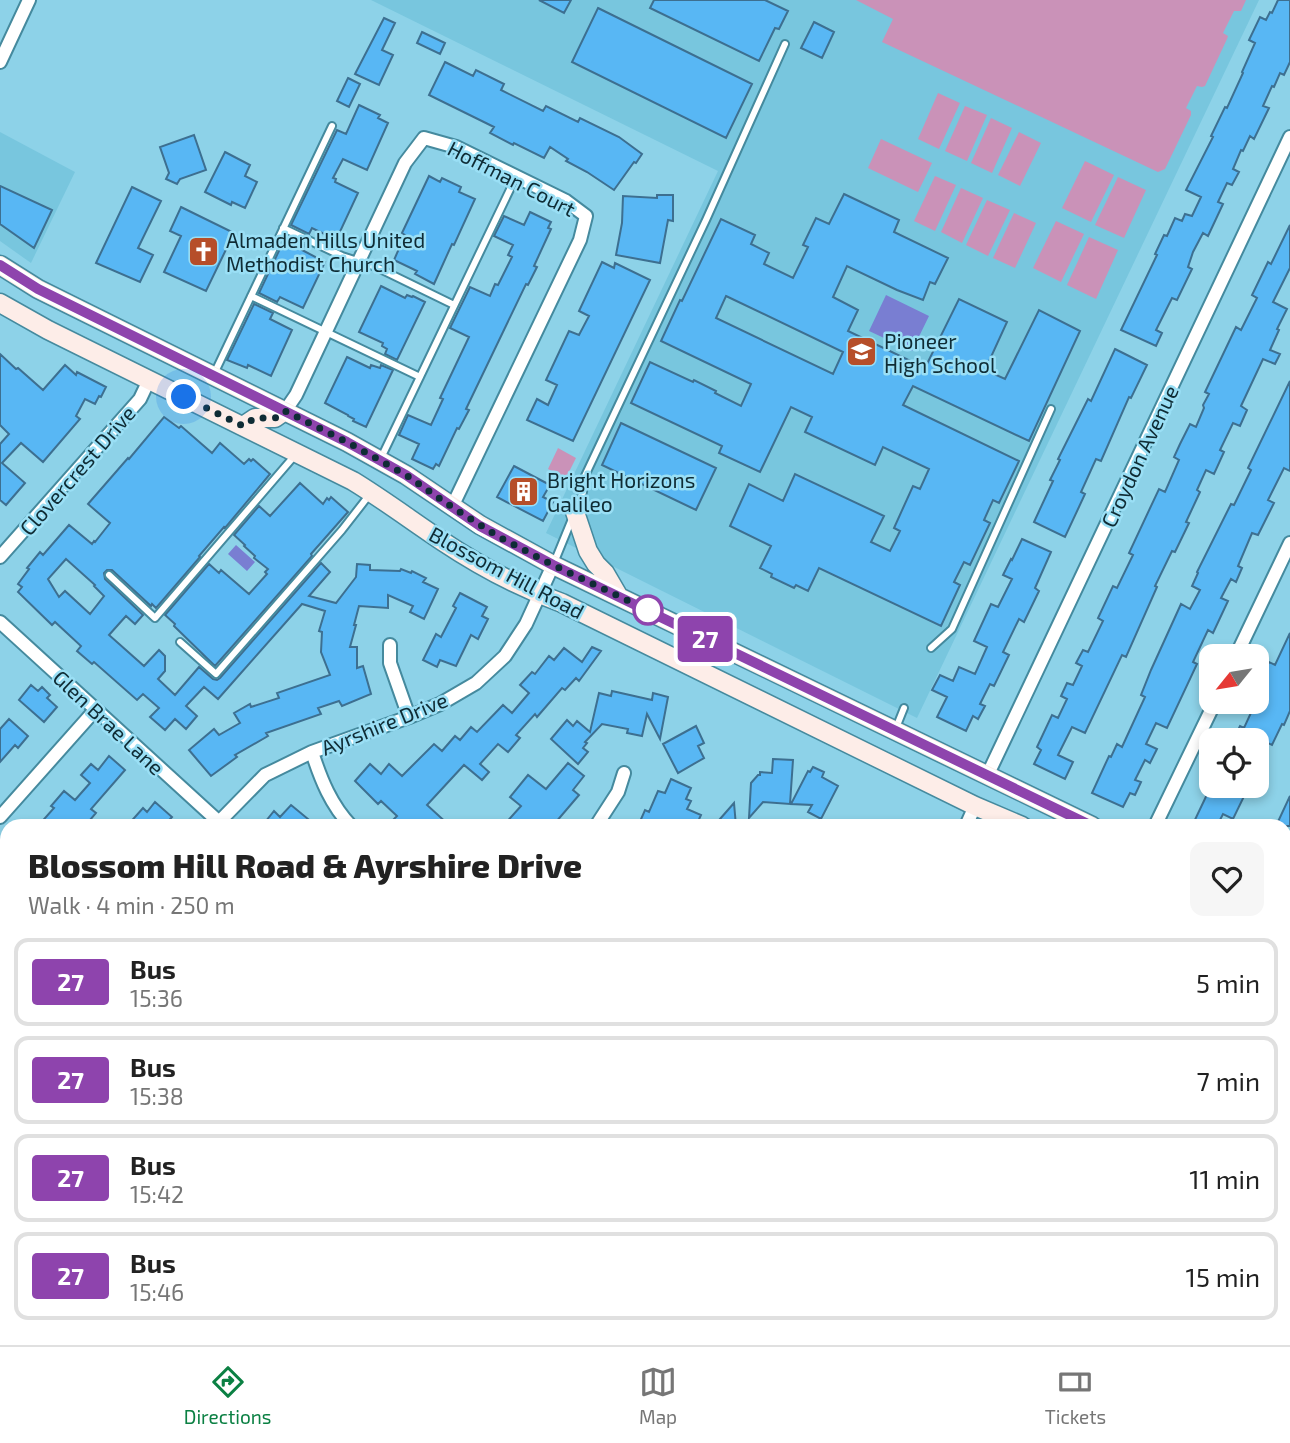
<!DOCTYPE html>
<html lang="en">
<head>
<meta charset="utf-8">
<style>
  :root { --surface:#fff; --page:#f6f6f6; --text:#222; --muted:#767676; --line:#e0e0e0; --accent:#0b8043 }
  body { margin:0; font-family:"Exo 2",sans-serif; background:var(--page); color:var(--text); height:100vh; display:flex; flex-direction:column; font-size:26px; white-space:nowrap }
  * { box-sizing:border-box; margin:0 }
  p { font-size:23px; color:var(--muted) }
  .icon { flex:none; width:38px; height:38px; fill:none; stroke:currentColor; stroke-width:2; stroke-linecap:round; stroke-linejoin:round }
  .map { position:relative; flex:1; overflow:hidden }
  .details { position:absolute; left:0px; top:819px; width:1292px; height:527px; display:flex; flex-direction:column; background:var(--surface); border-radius:21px 21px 0 0; box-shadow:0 4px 10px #0003 }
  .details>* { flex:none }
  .badge { padding:0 14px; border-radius:5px; font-size:24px; line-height:46px }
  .needle { width:46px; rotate:240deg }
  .fabs { position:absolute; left:1199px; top:644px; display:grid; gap:14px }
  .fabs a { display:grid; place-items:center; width:70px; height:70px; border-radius:14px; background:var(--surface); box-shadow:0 4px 10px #0003; font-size:35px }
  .you { position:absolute; width:35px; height:35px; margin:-18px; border:5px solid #fff; border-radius:50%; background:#1a73e8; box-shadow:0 0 0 10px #1a73e833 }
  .map>.badge { position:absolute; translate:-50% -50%; box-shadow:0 0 0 4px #fff }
  .round { display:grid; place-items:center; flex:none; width:74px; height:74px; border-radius:14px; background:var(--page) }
  .summary { display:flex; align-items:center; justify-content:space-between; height:119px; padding:0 28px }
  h1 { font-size:33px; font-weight:800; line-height:52px }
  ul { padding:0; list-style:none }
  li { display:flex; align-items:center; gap:21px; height:88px; margin:0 14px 10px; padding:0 14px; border:4px solid var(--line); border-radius:14px }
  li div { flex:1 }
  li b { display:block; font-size:26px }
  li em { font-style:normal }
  li .badge { min-width:77px; font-weight:700; text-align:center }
  .tab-bar { display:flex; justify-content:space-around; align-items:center; height:98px; border-top:2px solid var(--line); background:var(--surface); font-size:19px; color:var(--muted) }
  .tab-bar a { display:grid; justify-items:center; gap:4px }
  .tab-bar .on { color:var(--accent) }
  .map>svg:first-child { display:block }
  .built { fill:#78c6de }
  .green { fill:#ca92b8 }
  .water { fill:#797ed2 }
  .building { fill:#58b7f4; stroke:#3d6f90; stroke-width:2; fill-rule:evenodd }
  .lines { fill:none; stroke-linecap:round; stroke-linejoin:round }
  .service-casing { stroke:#458a9e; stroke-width:10 }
  .minor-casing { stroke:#458a9e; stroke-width:16 }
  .secondary-casing { stroke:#458a9e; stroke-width:21 }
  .service { stroke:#fff; stroke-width:6 }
  .minor { stroke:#fff; stroke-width:12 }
  .secondary { stroke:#fdede8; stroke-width:18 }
  .line-casing { stroke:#fff; stroke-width:16 }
  .line { stroke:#8e44ad; stroke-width:10 }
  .walk { stroke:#0f2c35; stroke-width:7; stroke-dasharray:0 12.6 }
  .stop-dot { fill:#fff; stroke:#8e44ad; stroke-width:3.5 }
  .labels { text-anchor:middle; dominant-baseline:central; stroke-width:5; stroke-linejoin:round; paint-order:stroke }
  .street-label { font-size:21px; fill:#0f2c35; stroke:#9adff5 }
  .poi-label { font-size:21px; fill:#0f2c35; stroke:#9adff5; text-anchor:start }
</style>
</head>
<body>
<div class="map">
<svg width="1290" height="1345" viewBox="0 0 1290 1345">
  <rect width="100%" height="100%" fill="#8dd2e8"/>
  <path class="built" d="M371,0H1259L917,718L546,533L718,171Z
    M0,132L75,172L31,263L0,241Z
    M1284,967L1290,969V1222L1285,1228Z
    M7,1095V1339H336L330,1345H0V1103Z"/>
  <path class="green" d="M856,0H1246L1241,11H1234L1223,33L1228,36L1227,39L1205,86L1202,87L1197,86L1186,108L1191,111V115L1165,169L1158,172L882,42L893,19Z
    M938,93L960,103L939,149L918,139Z
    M965,106L987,115L967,161L945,151Z
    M991,118L1012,128L992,173L971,163Z
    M1019,132L1041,143L1020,186L998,175Z
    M881,139L932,163L918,192L868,168Z
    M1085,161L1114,175L1091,222L1062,208Z
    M935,176L956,185L935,231L914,221Z
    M1118,177L1146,190L1124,238L1095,225Z
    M961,188L983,198L962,243L941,232Z
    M987,200L1010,210L988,256L966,245Z
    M1014,213L1036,223L1015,268L993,258Z
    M1056,221L1084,234L1061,282L1033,268Z
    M1089,237L1118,250L1096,299L1067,285Z
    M558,448L576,458L566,478L548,469Z
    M0,1252L7,1258V1298L3,1303L7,1306V1339H98L105,1345H0Z"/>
  <path class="water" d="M886,295L929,316L912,351L869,331Z
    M236,545L255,562L247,571L228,554Z"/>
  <path class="building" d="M539,0H571L564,13Z
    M654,0H765L788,11L779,29L775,28L759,61L650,8Z
    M1278,0H1290V62L1284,75L1280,73L1274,87L1272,86L1263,106L1269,108L1254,139L1250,136L1243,151L1241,150L1233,169L1239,172L1232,185L1227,183L1218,202L1223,204L1208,236L1203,233L1193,252L1188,267L1192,269L1177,300L1172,298L1156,330L1162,333L1156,346L1121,330L1157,255L1155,254L1164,235L1167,236L1175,218L1182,221L1185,214L1192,216L1201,197L1186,190L1213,137L1211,136L1225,107L1227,108L1243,73L1242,72L1255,43L1249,40L1260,17L1266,20L1270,12L1272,13Z
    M598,8L752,84L726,138L572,62Z
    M384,18L395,23L382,50L393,55L379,85L355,74Z
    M814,22L834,32L822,58L801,48Z
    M422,32L445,43L440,54L417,43Z
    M445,62L473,76L476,70L504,84L501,90L543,111L546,106L578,122L580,118L619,137L642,154L636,163L634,162L614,190L587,172L566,161L568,159L550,147L544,158L514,143L513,145L490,133L494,127L429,95Z
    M348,78L360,84L349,107L337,101Z
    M359,105L380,115L378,118L388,123L367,170L343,159L333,178L336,179L335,182L358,193L338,236L335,239L312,228L309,234L291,225L337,130L346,134Z
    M194,135L206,170L180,179L177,184L166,179L169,173L160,147Z
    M225,152L250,165L245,176L257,182L245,208L232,202L231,205L205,192Z
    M429,176L440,182L442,178L461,187L459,192L475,199L454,245L452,244L434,284L415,274L417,271L394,260L405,235L402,233Z
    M0,186L52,210L34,248L0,224Z
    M132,187L161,201L138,248L153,255L140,282L96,263Z
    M844,194L899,220L894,232L948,258L935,284L930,282L923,300L897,290L847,266L833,297L858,310L848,331L925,368L959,299L1007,322L985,370L1005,379L1039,310L1080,331L1029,441L913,386L903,405L1019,461L999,503L993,500L984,520L990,523L970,565L964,562L954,582L960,585L941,626L819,568L808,591L796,585L794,588L771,577L772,574L760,568L771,546L730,526L749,484L783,501L795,474L884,516L871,542L890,551L900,531L894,528L913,486L920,489L929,469L883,447L875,465L805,432L812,417L791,407L760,472L719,453L722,446L631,403L650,362L693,382L694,380L716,391L715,393L741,406L751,384L661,341L680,300L682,301L721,219L755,235L751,244L769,253L764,264L793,278L808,247L803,245L816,218L829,224ZM726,296L843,352L833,374L716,318Z
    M657,195H673V221L668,220L660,263L616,255L622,223L623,196L657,198Z
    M181,207L234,233L206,291L164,272L181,236L170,231Z
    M530,212L551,222L548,228L551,229L534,266L537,267L528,285L526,284L466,409L469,410L459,429L457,428L439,466L436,464L433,469L412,459L419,444L399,435L408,415L431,425L443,399L440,398L469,337L450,328L470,287L490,296L495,284L498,285L512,257L508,255L513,245L494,236L504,216L524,225Z
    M1290,225V268L1273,302L1287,309L1277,329L1279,330L1270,350L1280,354L1275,364L1263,359L1241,406L1247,410L1240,426L1233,423L1220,450L1224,452L1214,474L1206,470L1197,490L1200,492L1186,522L1189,523L1175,552L1172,551L1155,586L1157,587L1126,657L1122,655L1085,733L1072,727L1058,755L1073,762L1065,779L1034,764L1041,750L1037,747L1052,715L1058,718L1067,699L1061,696L1067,683L1073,685L1082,666L1076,663L1083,650L1088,652L1103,621L1098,618L1113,586L1117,588L1133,555L1129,553L1159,489L1165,492L1179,460L1174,457L1180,444L1190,424L1196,427L1204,408L1203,405L1209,394L1205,392L1236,327L1241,330L1257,298L1252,295L1268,262L1271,264Z
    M286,236L305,245L302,250L325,262L303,308L280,297L277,302L259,293Z
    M602,262L614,268L615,263L650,280L573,441L527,420L537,399L548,405L557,385L546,380L569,331L579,335L589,316L579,311Z
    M381,286L405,298L407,295L412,297L413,296L425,302L397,360L385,354L387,349L382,346L383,343L359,332Z
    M254,304L273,313L270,319L292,330L271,376L248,365L247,368L227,360Z
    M1115,349L1147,365L1131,398L1129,397L1101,461L1096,459L1081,492L1085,494L1065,537L1034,522L1053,481L1050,480L1060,460L1058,459L1088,399L1091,401Z
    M0,354L16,369L18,368L43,390L65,365L76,375L77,372L106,387L101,397L99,396L95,404L85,399L76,416L80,419L43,462L21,443L2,463L25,483L6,505L0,500V444L9,434L0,425Z
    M347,357L370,368L371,365L380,368L381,365L393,370L366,427L353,421L354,419L348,416V415L325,403Z
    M1290,381V471L1284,468L1268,500L1274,503L1258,535L1252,533L1238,566L1242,568L1236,582L1231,579L1221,598L1228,601L1213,633L1208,630L1193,662L1197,664L1167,728L1156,723L1146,744L1157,749L1150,763L1145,760L1135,780L1141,782L1135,795L1130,793L1123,807L1092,793L1109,756L1111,757L1117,744L1122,747L1145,697L1141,695L1151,670L1181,604L1190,609L1200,590L1192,586L1198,573L1197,572L1231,504L1234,505L1251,470L1248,468Z
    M164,417L179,428L181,426L212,453L220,443L244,464L249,459L251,461L253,459L270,474L225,528L224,527L199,556L200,557L156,608L152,604L151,606L112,570H107L104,573L105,579L143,615L135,624L126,616L109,635L144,666L159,650L165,656V671L158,679L175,695L199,667L213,679L217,680L220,678L321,563L330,572L309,596L336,603L356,577L357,564L370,565V570L400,571L401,569L411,573L412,571L426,578L423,582L438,589L424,619L410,612L413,606L388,595V608L359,606L354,625H356L350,647H357V668L363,666L371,694L342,706L339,701L318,708L321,714L266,733L268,736L235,755L237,757L211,776L189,750L214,729L219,735L240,723L234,713L250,704L251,707L279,698L277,693L330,675L321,652L322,632L319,631L325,611L302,604L218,699L204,687L186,706L197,716L186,729L175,719L165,730L150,717L159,708L143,694L137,700L94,662L92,664L77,651L81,646L55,622L52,625L18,592L22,587L18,584L29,569L27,568L40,552L43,555L69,525L92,544L94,541L95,542L110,523L88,504L128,458L129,459ZM66,559L95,585L94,586L104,596L90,614L65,591L59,597L48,579Z
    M621,423L716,468L696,510L602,465Z
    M514,466L550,485L543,497L553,502L543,521L497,497Z
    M300,483L323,504L327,498L329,500L331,497L348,512L311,554L312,556L215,666L174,626L175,624L165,615L209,564L219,573L221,570L249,594L267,574L265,572L268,569L254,558L255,556L244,546L245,545L234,535L259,506L270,516Z
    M1022,539L1051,552L1035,588L1039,591L1024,622L1019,619L1003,652L1009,655L994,686L990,684L980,704L985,706L978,719L973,716L966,731L937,717L947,697L932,690L940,675L953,681L959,667L975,674L987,647L974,641L991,604L998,607L1012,579L1003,575L1011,559L1012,560Z
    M460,593L487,607L482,616L488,619L478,639L471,635L456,666L440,660L437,667L423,660L436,634L441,637L456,608L453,606Z
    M1290,633V711L1284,725L1282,724L1272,745L1258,738L1257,740H1233L1240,726L1244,728L1256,702V690L1269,662L1275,665Z
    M592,647L601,651L579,681L576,678L565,690L562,688L537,717L535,714L516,735L520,738L508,752L498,744L480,764L489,772L482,780L464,765L427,805L450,826H399L393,820L397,816L381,801L378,804L355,781L370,764L381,774L389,764L402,776L434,744L442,751L455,736L460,740L471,727L477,732L503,705L512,713L529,693L520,685L532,672L535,674L549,656L554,660L564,648L582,662Z
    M31,685L38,691L42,687L50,695L47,698L57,707L44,722L19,700Z
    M612,691L652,700L653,693L668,697L660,739L647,714L642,736L627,733L628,729L602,724L585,742L587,743L583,748L588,752L578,764L551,739L567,720L573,726L577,721L590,732L599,693L611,696Z
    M9,719L28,736L18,748L15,745L0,762V729Z
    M696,726L704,743L698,746L704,758L678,773L663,744Z
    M109,756L125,770L91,809L96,813L85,826H38L54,808L51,806L64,791L75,800L90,783L81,775L91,764L98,770Z
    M773,759L793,760L790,804L763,802L749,818L751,783L758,775H760V772L772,773Z
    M568,763L584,776L573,790L579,795L556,822L551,826H503L521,806L510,797L528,775L546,789Z
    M813,767L824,772L822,777L838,786L821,819L808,812L812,805L791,804L808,771L810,772Z
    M671,779L691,788L686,799L691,801L687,809L701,815L696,826H689L678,821L675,826H638L645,810L649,812L658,791L665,793Z
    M1211,786H1249L1233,819L1223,814L1217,826H1192Z
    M1290,796V826H1276Z
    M155,802L172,817L164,826H127L143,808L147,812Z
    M734,803L736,826H728L720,819Z
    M291,805L308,819L301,826H262L274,811L280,817Z"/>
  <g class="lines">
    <defs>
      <path id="service" d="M283,228L342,256L376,267L454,305
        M251,296L420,377
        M214,374L332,126
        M381,458L516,177
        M554,563L583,492L584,478L706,220L785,44
        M109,575L155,618L296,454
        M180,642L216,674L342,530L370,494
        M931,648L952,629L1051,409
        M896,728L904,708
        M292,1345L297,1339"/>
      <path id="minor" d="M0,62L29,0
        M285,411L296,395L405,163L424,138L456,147L566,201L586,216L580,240L452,507
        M0,557L140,399L149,380
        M0,622L219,822
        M390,645V663L409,717
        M1236,656L1290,543
        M312,752C321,780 331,805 351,826
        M988,774L1290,137
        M0,817L96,709
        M215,826L265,775L312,752L409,717L440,704L476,683L505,656L526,624L553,565
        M596,826L618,792L624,773
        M966,826L975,806
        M1155,826L1215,702
        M0,1077L7,1069
        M1057,1339L1064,1345
        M353,1345L358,1339
        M588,1345L593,1339
        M824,1345L830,1339"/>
      <path id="secondary" d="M0,265L38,289L347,442L406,475L480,525L553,565L1092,826
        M0,303L48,330L353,481C384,500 412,521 442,541C478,565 521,588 562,603L975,806L1022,826
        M243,426L255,418H275L285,411
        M575,512L588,551L596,564L605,573L619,597
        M1284,913L1290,915
        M1284,945L1290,948"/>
    </defs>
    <use href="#service" class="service-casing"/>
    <use href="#minor" class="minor-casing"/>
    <use href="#secondary" class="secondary-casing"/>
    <use href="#service" class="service"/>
    <use href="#minor" class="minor"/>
    <use href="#secondary" class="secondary"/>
  </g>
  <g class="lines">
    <defs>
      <path id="line" d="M0,265L38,289L347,442L406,475L480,526L553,565L1092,826"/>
    </defs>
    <use href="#line" class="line-casing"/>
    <use href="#line" class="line"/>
    <path class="walk" d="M184,397L243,426L255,418H275L285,411L347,442L406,475L452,507L499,537L553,565L648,610"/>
  </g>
  <defs>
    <symbol id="church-square" viewBox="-11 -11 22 22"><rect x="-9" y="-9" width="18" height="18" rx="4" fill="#b64e29" stroke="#9adff5"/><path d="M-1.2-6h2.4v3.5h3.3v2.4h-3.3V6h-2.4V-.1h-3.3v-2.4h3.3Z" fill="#fff"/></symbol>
    <symbol id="school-square" viewBox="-11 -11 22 22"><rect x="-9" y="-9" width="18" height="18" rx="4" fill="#b64e29" stroke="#9adff5"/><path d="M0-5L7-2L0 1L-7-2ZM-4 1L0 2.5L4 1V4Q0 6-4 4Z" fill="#fff"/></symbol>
    <symbol id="building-square" viewBox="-11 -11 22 22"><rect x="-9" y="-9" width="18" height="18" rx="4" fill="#b64e29" stroke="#9adff5"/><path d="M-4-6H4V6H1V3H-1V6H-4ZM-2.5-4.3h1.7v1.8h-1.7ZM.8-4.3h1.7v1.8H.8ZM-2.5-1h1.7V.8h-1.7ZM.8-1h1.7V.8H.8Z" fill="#fff"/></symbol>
  </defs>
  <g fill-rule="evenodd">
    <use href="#church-square" x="186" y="234" width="35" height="35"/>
    <use href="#school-square" x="844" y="334" width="35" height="35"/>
    <use href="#building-square" x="506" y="474" width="35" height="35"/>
  </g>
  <circle class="stop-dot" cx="648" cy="610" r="14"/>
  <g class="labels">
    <g class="street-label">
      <text transform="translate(512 178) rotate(27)">Hoffman Court</text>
      <text transform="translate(1139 456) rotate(-65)">Croydon Avenue</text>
      <text transform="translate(77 470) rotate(-49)">Clovercrest Drive</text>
      <text transform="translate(507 572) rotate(28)">Blossom Hill Road</text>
      <text transform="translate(109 722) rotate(43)">Glen Brae Lane</text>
      <text transform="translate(384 723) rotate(-22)">Ayrshire Drive</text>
    </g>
    <g class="poi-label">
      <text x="226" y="239">Almaden Hills United<tspan x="226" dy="24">Methodist Church</tspan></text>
      <text x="884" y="340">Pioneer<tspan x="884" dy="24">High School</tspan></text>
      <text x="547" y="479">Bright Horizons<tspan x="547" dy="24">Galileo</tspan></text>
    </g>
  </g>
</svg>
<div class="fabs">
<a><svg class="needle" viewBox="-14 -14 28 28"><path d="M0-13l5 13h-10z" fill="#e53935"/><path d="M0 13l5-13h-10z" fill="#767676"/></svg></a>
<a><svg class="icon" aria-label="locate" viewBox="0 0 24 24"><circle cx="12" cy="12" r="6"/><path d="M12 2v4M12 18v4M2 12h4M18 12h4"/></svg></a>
</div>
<div class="you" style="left:184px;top:397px"></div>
<b class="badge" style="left:705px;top:639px;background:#8e44ad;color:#fff">27</b>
<section class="details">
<div class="summary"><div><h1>Blossom Hill Road &amp; Ayrshire Drive</h1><p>Walk · 4 min · 250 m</p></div><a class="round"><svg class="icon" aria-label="heart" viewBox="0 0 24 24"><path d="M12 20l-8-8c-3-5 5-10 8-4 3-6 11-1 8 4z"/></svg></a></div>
<ul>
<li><span class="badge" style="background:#8e44ad;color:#fff">27</span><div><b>Bus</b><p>15:36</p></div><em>5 min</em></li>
<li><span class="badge" style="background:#8e44ad;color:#fff">27</span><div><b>Bus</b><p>15:38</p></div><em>7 min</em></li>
<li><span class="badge" style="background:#8e44ad;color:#fff">27</span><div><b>Bus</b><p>15:42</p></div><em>11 min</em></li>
<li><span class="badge" style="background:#8e44ad;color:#fff">27</span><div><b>Bus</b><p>15:46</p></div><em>15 min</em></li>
</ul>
</section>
</div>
<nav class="tab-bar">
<a class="on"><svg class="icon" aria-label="directions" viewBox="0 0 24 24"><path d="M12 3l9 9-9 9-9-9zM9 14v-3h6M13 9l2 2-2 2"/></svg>Directions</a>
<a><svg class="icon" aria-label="map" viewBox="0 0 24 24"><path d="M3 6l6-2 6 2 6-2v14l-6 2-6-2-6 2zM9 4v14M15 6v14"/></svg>Map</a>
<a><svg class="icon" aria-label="tickets" viewBox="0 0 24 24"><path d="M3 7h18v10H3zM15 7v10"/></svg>Tickets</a>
</nav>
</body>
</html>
